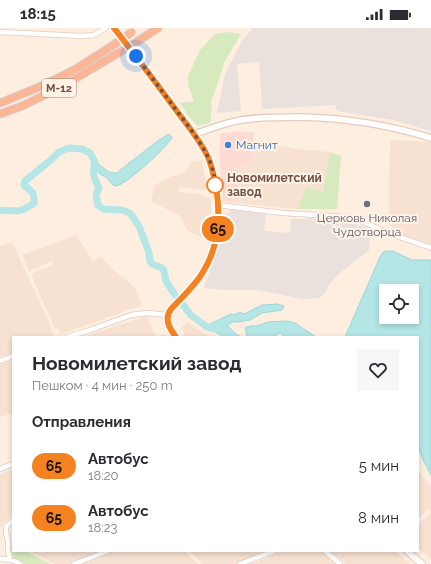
<!DOCTYPE html>
<html lang="ru">
<head>
<meta charset="utf-8">
<style>
  :root { --surface:#fff; --page:#f7f7f7; --text:#2b2b33; --muted:#7c7c81 }
  body { margin:0; font-family:Raleway,sans-serif; background:var(--page); color:var(--text); height:100vh; display:flex; flex-direction:column; font-size:15px; white-space:nowrap }
  * { box-sizing:border-box; margin:0 }
  p { font-size:13px; color:var(--muted) }
  .icon { flex:none; width:22px; height:22px; fill:none; stroke:currentColor; stroke-width:2; stroke-linecap:round; stroke-linejoin:round }
  .map { position:relative; flex:1; overflow:hidden }
  .details { position:absolute; left:12px; top:308px; width:407px; height:216px; display:flex; flex-direction:column; background:var(--surface); border-radius:0px; box-shadow:0 2px 6px #0003 }
  .details>* { flex:none }
  .badge { padding:0 8px; border-radius:13px; font-size:14px; line-height:26px }
  .buttons { position:absolute; left:379px; top:256px; display:grid; gap:8px }
  .buttons a { display:grid; place-items:center; width:40px; height:40px; border-radius:0px; background:var(--surface); box-shadow:0 2px 6px #0003; font-size:20px }
  .you { position:absolute; width:20px; height:20px; margin:-10px; border:3px solid #fff; border-radius:50%; background:#1a73e8; box-shadow:0 0 0 6px #1a73e833 }
  .map>.badge { position:absolute; translate:-50% -50%; box-shadow:0 0 0 2px #fff }
  h2 { padding:0 20px; font-size:15px; line-height:36px }
  .round { display:grid; place-items:center; flex:none; width:42px; height:42px; border-radius:0px; background:var(--page) }
  .summary { display:flex; align-items:center; justify-content:space-between; height:68px; padding:0 20px }
  h1 { font-size:19px; font-weight:700; line-height:30px }
  ul { padding:0; list-style:none }
  li { display:flex; align-items:center; gap:12px; height:52px; padding:0 20px }
  li div { flex:1 }
  li b { display:block; font-size:15px }
  li em { font-style:normal }
  li .badge { min-width:44px; font-weight:700; text-align:center }
  .status { display:flex; justify-content:space-between; align-items:center; height:28px; padding:0 20px; background:var(--surface); direction:ltr }
  .status svg { height:11px; fill:currentColor }
  .map>svg:first-child { display:block }
  .residential { fill:#f7e1d1 }
  .commercial { fill:#fedad3 }
  .industrial { fill:#ebe1dc }
  .green { fill:#d6eabe }
  .water { fill:#b4e6e6; stroke:#9ad7d9; fill-rule:evenodd }
  .lines { fill:none; stroke-linecap:round; stroke-linejoin:round }
  .river { stroke:#b4e6e6; stroke-width:7 }
  .minor-casing { stroke:#e3cbbf; stroke-width:6 }
  .tertiary-casing { stroke:#e3cbbf; stroke-width:8 }
  .secondary-casing { stroke:#e8cbbc; stroke-width:8 }
  .trunk-casing { stroke:#d8cecb; stroke-width:9 }
  .minor { stroke:#fff; stroke-width:4.5 }
  .tertiary { stroke:#fff; stroke-width:5.5 }
  .secondary { stroke:#fff; stroke-width:6 }
  .trunk { stroke:#fcb595; stroke-width:7 }
  .trunk-bridge-casing { stroke:#d8cecb; stroke-width:9; stroke-linecap:butt }
  .trunk-bridge { stroke:#fcb595; stroke-width:7 }
  .line-casing { stroke:#fff; stroke-width:9 }
  .line { stroke:#f58220; stroke-width:6 }
  .walk { stroke:#745147; stroke-width:4; stroke-dasharray:0 7.2 }
  .shop-dot { fill:#3f7fe0; stroke:#fff2e7; stroke-width:1.5 }
  .stop-dot { fill:#fff; stroke:#f58220; stroke-width:2 }
  .worship-dot { fill:#6b7280; stroke:#fff2e7; stroke-width:1.5 }
  .labels { text-anchor:middle; dominant-baseline:central; stroke-width:4; stroke-linejoin:round; paint-order:stroke }
  .shield { fill:#fff2e7; stroke:#9e8177; stroke-width:1 }
  .shield-label { font-size:11px; font-weight:bold; fill:#745147 }
  .shop-label { font-size:12px; fill:#366cbe; stroke:#fff2e7; text-anchor:start }
  .stop-label { font-size:12px; font-weight:bold; fill:#745147; stroke:#fff2e7; text-anchor:start }
  .worship-label { font-size:12px; fill:#5b616d; stroke:#fff2e7 }
</style>
</head>
<body>
<div class="status"><b>18:15</b><svg viewBox="0 0 49 12"><path d="M0 12V9h3v3zM5 12V6h3v6zM10 12V3h3v9zM15 12V0h3v12zM26 1h20v11H26zM47 4h2v5h-2z"/></svg></div>
<div class="map">
<svg width="431" height="536" viewBox="0 0 431 536">
  <rect width="100%" height="100%" fill="#fdeee0"/>
  <path class="residential" d="M390,112L431,114V216L393,204L391,201L394,190L389,188Z
    M252,115L287,119L297,121L330,124L323,164L306,159L298,181L237,175V153L239,135L250,134Z
    M202,132L207,162L180,159L179,164L199,166L211,171V194L207,212L188,203L180,188L151,173L155,157L170,149L185,144L193,133Z
    M76,207L93,233L101,229L109,238L134,259L142,277L61,306L58,299L55,300L32,249L33,245L53,237L52,233L29,243L22,227Z
    M12,214L48,292L54,309H13V325L0,329V218Z
    M147,288L156,309L165,306L166,309H82Z
    M188,294L202,304L210,309H186L181,300Z
    M13,332V385L0,389V337Z
    M13,442V486L0,499V446Z
    M419,444L431,458V484L428,481L418,491V445Z
    M431,484V531L418,520V498Z
    M30,523H101L68,536H55Z
    M113,523H184L198,536H79Z
    M190,523H271L237,536H203Z
    M283,523H321L337,536H252Z
    M330,523H395L410,536H346Z"/>
  <path class="commercial" d="M239,103L254,105L250,135H239L237,175L223,173L220,135V106Z"/>
  <path class="industrial" d="M253,0H431V103L393,92L337,83L335,77L262,81L259,34L237,36L241,83L217,85L225,46L242,13Z
    M233,181L266,186L264,203L290,205L291,191H305L306,190L333,191L365,199L371,201L369,222L335,249L327,260L326,264L319,270L303,271L256,262H224L204,260L211,240L222,211L225,185H230V182Z"/>
  <path class="green" d="M229,4L241,6L225,33L214,66L211,73L212,81L210,95L198,98L189,89L180,75L194,73L188,57V48L200,22L215,6Z
    M330,124L341,128L337,181H298L306,159L323,164Z
    M13,517V523H26L50,536H25L14,531L10,519Z"/>
  <path class="water" d="M169,106L172,109C168,119 129,153 119,157C117,158 116,158 113,157L106,149L100,146L96,140H93L95,134C103,138 107,146 117,145C121,141 125,139 129,135C142,126 153,115 167,107Z
    M387,223H393L412,232H431V447L424,434L418,418V309H345L380,229L383,224ZM386,263H412V289H386Z
    M277,276L284,278L282,282L262,285L250,292L237,294H233L227,297C232,301 234,306 241,309H224L207,299L208,297L231,286L234,287L240,284L244,286L262,277Z
    M287,293L295,295L316,309H284L282,306L280,305L272,309H246L247,307L245,300L250,298H257L268,294Z"/>
  <g class="lines">
    <path class="river" d="M0,182C16,183 21,185 34,175C35,164 31,163 24,157L25,153L52,131L59,124L69,120L82,121L90,125L95,134C92,144 94,151 99,160L96,167L98,177L103,181L122,182L130,185L139,198L149,225L150,233L152,236L162,240L164,243L166,253L175,267L191,287L207,299L214,301"/>
    <defs>
      <path id="minor" d="M0,4L82,8L94,7L106,0
        M218,177L283,185L348,189L359,192L391,206L431,220
        M67,309L90,302L131,287L148,285L168,287
        M0,333L13,328
        M0,441L13,436
        M325,523L340,536
        M0,531C7,531 14,532 20,536
        M10,532L8,521V513L6,504V499L13,492
        M74,536L108,523
        M240,536L274,523"/>
      <path id="tertiary" d="M194,106C210,101 225,95 241,92C261,89 282,89 302,89C346,90 389,97 431,110"/>
      <path id="secondary" d="M114,0C135,27 156,55 176,82C187,97 199,111 207,127C212,137 214,149 216,159C221,189 219,219 203,244C195,258 182,269 171,281C164,291 169,300 176,309
        M407,523L422,536"/>
      <path id="trunk" d="M138,13L158,0
        M0,75L44,57L74,42L109,20
        M0,86L22,78L63,58L115,27"/>
    </defs>
    <use href="#minor" class="minor-casing"/>
    <use href="#tertiary" class="tertiary-casing"/>
    <use href="#secondary" class="secondary-casing"/>
    <use href="#trunk" class="trunk-casing"/>
    <use href="#minor" class="minor"/>
    <use href="#tertiary" class="tertiary"/>
    <use href="#secondary" class="secondary"/>
    <use href="#trunk" class="trunk"/>
    <defs>
      <path id="trunk-bridge" d="M109,20L132,4
        M115,27L138,13"/>
    </defs>
    <use href="#trunk-bridge" class="trunk-bridge-casing"/>
    <use href="#trunk-bridge" class="trunk-bridge"/>
  </g>
  <g class="lines">
    <defs>
      <path id="line" d="M114,0C135,27 156,55 176,82C187,97 199,111 207,127C212,137 214,149 216,159C221,189 219,218 203,244C195,258 182,269 171,281C164,291 169,300 176,309"/>
    </defs>
    <use href="#line" class="line-casing"/>
    <use href="#line" class="line"/>
    <path class="walk" d="M136,28C149,46 163,64 176,82C192,103 215,130 215,157"/>
  </g>
  <circle class="shop-dot" cx="228" cy="117" r="4"/>
  <circle class="stop-dot" cx="215" cy="157" r="8"/>
  <circle class="worship-dot" cx="367" cy="176" r="4"/>
  <g class="labels">
    <rect class="shield" x="42" y="51" width="34" height="18" rx="3"/>
    <g class="shield-label">
      <text x="59" y="60">М-12</text>
    </g>
    <g class="shop-label">
      <text x="236" y="117">Магнит</text>
    </g>
    <g class="stop-label">
      <text x="227" y="150">Новомилетский<tspan x="227" dy="14">завод</tspan></text>
    </g>
    <g class="worship-label">
      <text x="367" y="190">Церковь Николая<tspan x="367" dy="14">Чудотворца</tspan></text>
    </g>
  </g>
</svg>
<div class="buttons">
<a><svg class="icon" aria-label="locate" viewBox="0 0 24 24"><circle cx="12" cy="12" r="6"/><path d="M12 2v4M12 18v4M2 12h4M18 12h4"/></svg></a>
</div>
<div class="you" style="left:136px;top:28px"></div>
<b class="badge" style="left:218px;top:201px;background:#f58220;color:#111">65</b>
<section class="details">
<div class="summary"><div><h1>Новомилетский завод</h1><p>Пешком · 4 мин · 250 m</p></div><a class="round"><svg class="icon" aria-label="heart" viewBox="0 0 24 24"><path d="M12 20l-8-8c-3-5 5-10 8-4 3-6 11-1 8 4z"/></svg></a></div>
<h2>Отправления</h2>
<ul>
<li><span class="badge" style="background:#f58220;color:#111">65</span><div><b>Автобус</b><p>18:20</p></div><em>5 мин</em></li>
<li><span class="badge" style="background:#f58220;color:#111">65</span><div><b>Автобус</b><p>18:23</p></div><em>8 мин</em></li>
</ul>
</section>
</div>
</body>
</html>
